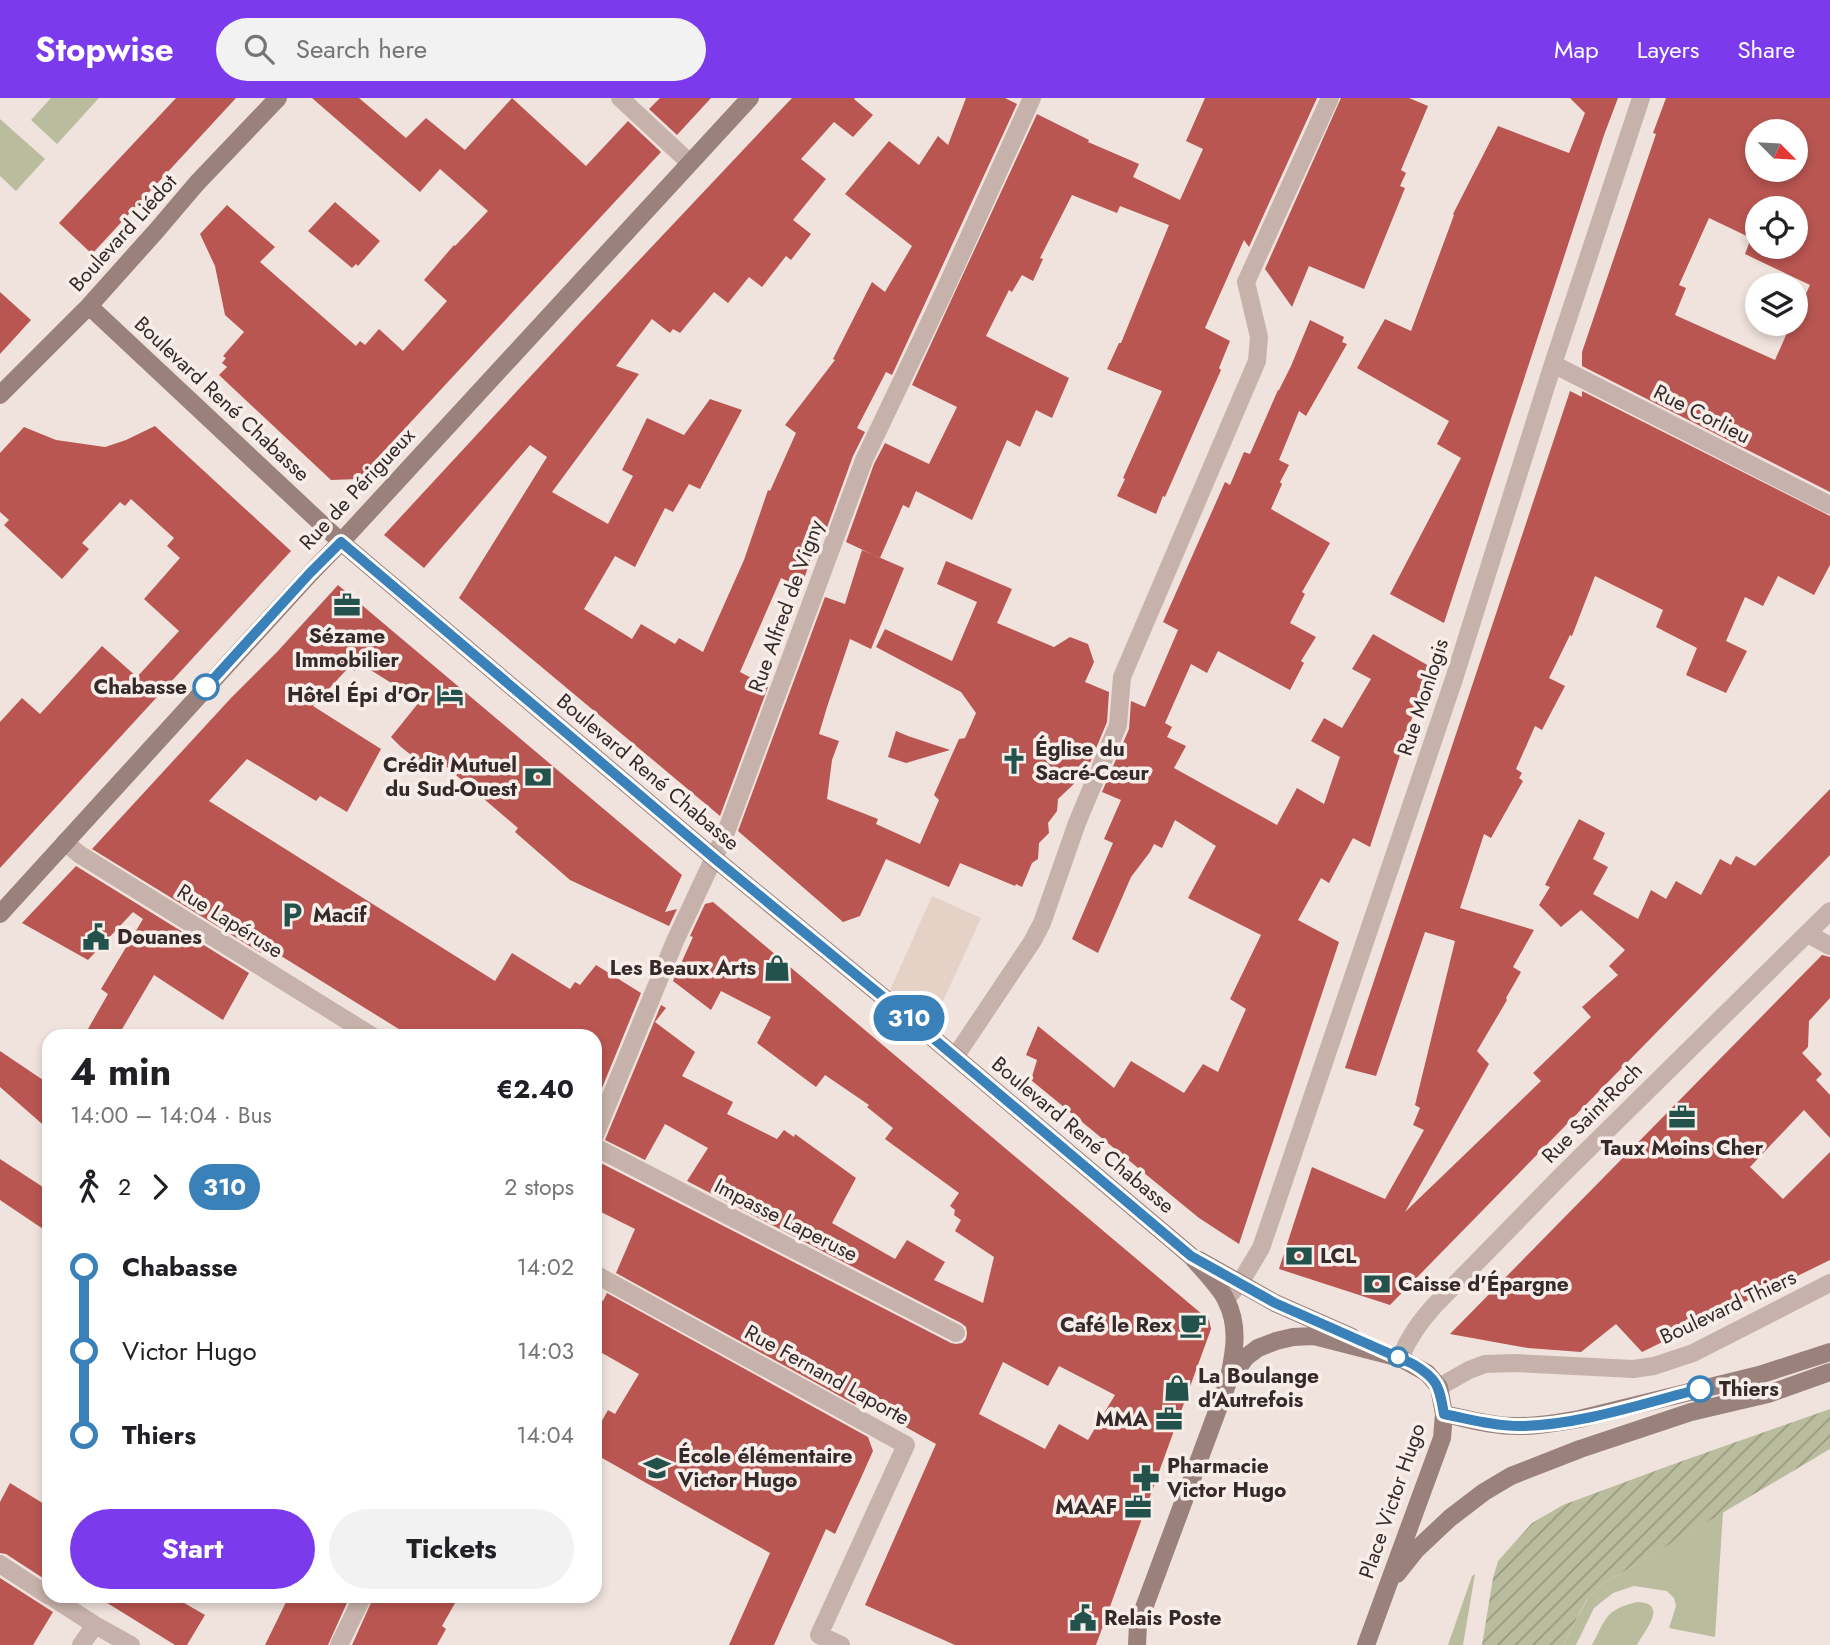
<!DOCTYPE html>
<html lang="en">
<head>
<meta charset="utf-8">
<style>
  :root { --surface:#fff; --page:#f2f2f2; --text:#202124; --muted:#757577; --accent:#7c3aed }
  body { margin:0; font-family:Jost,sans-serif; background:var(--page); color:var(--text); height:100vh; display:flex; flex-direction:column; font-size:26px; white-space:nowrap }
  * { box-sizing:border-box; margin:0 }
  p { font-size:23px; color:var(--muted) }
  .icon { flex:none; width:38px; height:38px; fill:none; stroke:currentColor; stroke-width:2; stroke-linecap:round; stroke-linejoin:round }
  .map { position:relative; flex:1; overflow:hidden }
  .drawer { position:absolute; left:42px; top:931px; width:560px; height:574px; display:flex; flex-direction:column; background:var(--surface); border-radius:21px; box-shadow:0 4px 10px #0003 }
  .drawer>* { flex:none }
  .badge { padding:0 14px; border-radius:23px; font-size:24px; line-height:46px }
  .needle { width:46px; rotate:114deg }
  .buttons { position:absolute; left:1745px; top:21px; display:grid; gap:14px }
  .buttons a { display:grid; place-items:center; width:63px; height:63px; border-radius:50%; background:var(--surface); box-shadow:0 4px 10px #0003; font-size:35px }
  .map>.badge { position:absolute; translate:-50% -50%; box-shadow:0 0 0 4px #fff }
  .legs { display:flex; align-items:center; gap:10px; height:77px; padding:0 28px; font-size:23px }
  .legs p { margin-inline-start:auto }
  .summary { display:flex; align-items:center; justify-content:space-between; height:119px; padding:0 28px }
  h1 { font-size:38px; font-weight:700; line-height:52px }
  .button { display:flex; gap:14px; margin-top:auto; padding:14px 28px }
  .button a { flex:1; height:80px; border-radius:42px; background:var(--accent); color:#fff; font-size:28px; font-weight:700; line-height:80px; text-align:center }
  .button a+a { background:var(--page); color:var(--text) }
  ul { padding:0 28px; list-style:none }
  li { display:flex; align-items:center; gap:24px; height:84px; font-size:26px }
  li i { display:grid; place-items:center; width:10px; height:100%; margin:0 9px; background:currentColor }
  li i::after { content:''; width:18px; height:18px; margin:-9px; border:5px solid; border-radius:50%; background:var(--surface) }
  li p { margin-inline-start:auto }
  li:first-child i { background:linear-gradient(#0000 50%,currentColor 0) }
  li:last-child i { background:linear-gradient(currentColor 50%,#0000 0) }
  header { display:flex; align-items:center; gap:42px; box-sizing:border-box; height:98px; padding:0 35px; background:var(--accent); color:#fff }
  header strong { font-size:33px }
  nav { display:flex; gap:38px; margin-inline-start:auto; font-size:24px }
  .search { width:490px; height:63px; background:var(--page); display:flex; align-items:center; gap:18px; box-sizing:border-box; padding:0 24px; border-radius:38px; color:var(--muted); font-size:26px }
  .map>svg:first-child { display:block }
  .grass { fill:#b9bd9e }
  .garden { fill:url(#garden-furrows) }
  .plaza { fill:#e6d1c6 }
  .building { fill:#b95651; fill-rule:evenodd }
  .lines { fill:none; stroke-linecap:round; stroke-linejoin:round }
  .minor { stroke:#c6b2aa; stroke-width:18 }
  .secondary { stroke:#9a817c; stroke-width:18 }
  .line-1-casing { stroke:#fff; stroke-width:16 }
  .line-1 { stroke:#3981b8; stroke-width:10 }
  .stop-1-dot { fill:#fff; stroke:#3981b8; stroke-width:3.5 }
  .labels { text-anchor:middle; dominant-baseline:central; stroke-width:7; stroke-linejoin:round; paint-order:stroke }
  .street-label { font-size:21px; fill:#352a29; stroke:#f8eee9 }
  .poi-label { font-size:21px; font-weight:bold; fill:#352a29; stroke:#f8eee9; text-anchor:start }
  .stop-label { font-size:21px; font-weight:bold; fill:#352a29; stroke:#f8eee9; text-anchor:end }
</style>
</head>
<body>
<header>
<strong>Stopwise</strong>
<div class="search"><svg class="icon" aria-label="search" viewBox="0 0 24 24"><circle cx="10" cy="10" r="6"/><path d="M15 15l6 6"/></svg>Search here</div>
<nav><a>Map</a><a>Layers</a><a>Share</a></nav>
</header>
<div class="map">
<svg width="1830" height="1547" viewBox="0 0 1830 1547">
  <defs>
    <pattern id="garden-furrows" width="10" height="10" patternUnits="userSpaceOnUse" patternTransform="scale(1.75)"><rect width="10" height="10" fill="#b9bd9e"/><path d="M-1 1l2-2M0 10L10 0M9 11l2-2" fill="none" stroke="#979a81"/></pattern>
  </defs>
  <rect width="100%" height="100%" fill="#f0e3dd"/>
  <path class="grass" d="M51,0H99L57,46L31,22Z
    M0,21L45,61L16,93L0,78Z
    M1723,1414L1715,1539L1669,1530L1676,1508L1674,1500L1667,1493L1634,1488L1613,1495L1594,1510L1576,1547H1563L1588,1500L1601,1487Z
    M1475,1476L1463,1547H1448L1472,1478Z
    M1637,1504C1670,1505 1644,1533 1637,1547H1592C1607,1519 1605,1512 1637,1504Z"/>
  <path class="garden" d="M1830,1311V1351L1601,1487L1587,1501L1563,1547H1482L1493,1480L1498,1463L1532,1425L1563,1407L1671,1367Z"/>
  <path class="plaza" d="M932,798L981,820L928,936L886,901Z"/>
  <path class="building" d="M176,0H236L92,156L59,125Z
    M312,0H359L406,40L426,20L465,52L512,0L586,68L628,23L661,54L358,381L331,382L219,277L227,269L222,265L226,260L223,258L244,234L225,217L215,168L200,136L227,107L275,149L260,164L356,248L360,243L365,247L379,231L403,253L447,203L424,182L454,147L455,148L488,113L440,71L420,94Z
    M660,0H711L677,37L649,11Z
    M792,0H855L854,1L873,17L853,39L834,24L801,61L826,81L793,122L811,136L791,162L786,158L762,189L749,179L728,205L714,194L680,235L673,231L670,235L652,221L616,268L639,276L552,394L608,426L633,378L622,372L647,320L684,337L710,301L742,312L700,391L689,386L673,414L665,410L635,469L615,458L584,511L632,541L641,526L675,546L679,540L703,554L744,462L768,392L770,393L796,335L785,327L835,262L833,261L872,184L885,194L912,148L845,96L889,43L919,67L938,38L948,47L966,0H1005L1017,6L892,277L886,274L857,330L865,334L853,358L825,435L820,433L801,490L781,480L740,574L768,589L720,718L459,500L547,359L530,347L424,470L384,437L579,226Z
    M1205,0H1317L1249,149L1244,142L1205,230L1230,243L1219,270L1221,272L1165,399L1163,398L1156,416L1117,398L1125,381L1123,380L1162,293L1107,271L1119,245H1121L1169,127L1120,108L1117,115L1072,97L1040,160L1043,161L1033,183L1022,177L1012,194L1009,192L986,238L1069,280L1052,320L1036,312L1020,349L1007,342L972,422L916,393L909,410L903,407L880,460L846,444L874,366L885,345L929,366L957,309L912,287L1037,16L1089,42L1088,44L1139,66L1133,79L1180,102L1203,51L1186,43Z
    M1341,0H1409L1428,8L1401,72L1406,75L1400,88L1405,90L1364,191L1309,168L1292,209L1265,171Z
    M1570,0H1618L1604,37L1444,525L1390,496L1461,360L1437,346L1449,323L1357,270L1385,221L1411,233L1454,117L1453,116L1498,28L1569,55L1585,15Z
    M1666,0H1830V394L1582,268V254L1656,36L1653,35ZM1757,33H1796V72H1757ZM1757,110H1796V149H1757ZM1709,120L1751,140L1745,156L1810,187L1796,217V226H1791L1775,262L1675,217L1686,190L1679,187Z
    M335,104L380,143L358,168L356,166L352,170L308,133Z
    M0,194L31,222L0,256Z
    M1310,222L1344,239L1342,244L1347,246L1306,318L1299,313L1279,362L1289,367L1280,384L1282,386L1271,411L1330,445L1302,494L1305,496L1290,525L1316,539L1301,563L1304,565L1290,592L1218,553L1207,575L1191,566L1165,625L1172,629L1167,639L1186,648L1174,670L1277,727L1297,690L1324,706L1340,659L1311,643L1324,620L1342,630L1371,581L1352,571L1373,536L1429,568L1370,749L1353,740L1329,785L1321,780L1298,822L1339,844L1239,1146L1199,1120L1031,982L1037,962L1026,957L1038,928L1114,990L1131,963L1184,995L1203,966L1218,974L1246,911L1230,901L1261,837L1188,800L1216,748L1175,722L1162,750L1154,746L1150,754L1131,779L1098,855L1072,841L1113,745L1104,741L1121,702L1102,694L1129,631L1131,603L1145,609L1178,532L1163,524L1225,384L1230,387L1244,354L1250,356L1278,292H1279L1291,268Z
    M1570,293L1582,299V293L1830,418V467L1814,497L1778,478L1763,508L1745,499L1726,543L1747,553L1726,595L1686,577L1697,550L1656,529L1663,512L1595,478L1572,538L1570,537L1549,580L1565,588L1542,632L1535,628L1516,671L1522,675L1519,680L1523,683L1491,740L1484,736L1460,810L1534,832L1513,869L1521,874L1506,900L1507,902L1477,953L1489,966L1405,1114L1541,983L1533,975L1591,919L1582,909L1618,877L1609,868L1625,852L1581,812L1561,829L1539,807L1550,789L1545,787L1548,781L1579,721L1605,735L1593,761L1608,769L1593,796L1638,821L1651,792L1666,801L1676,783L1701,797L1720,761L1731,767L1736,758L1755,768L1830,691V757L1390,1207L1279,1171L1312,1069L1385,1101L1424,1032L1413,1027L1420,1010L1415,1007L1455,843L1425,834L1376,978L1345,970Z
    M155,328L291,453L0,770V624L22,600L40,616L102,548L137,579L179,533L144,501L180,460L167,448L174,440L131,401L125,408L120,404L82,445L89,451L62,481L4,427L9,422L0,414V355L24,329L56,342L105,349L126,342Z
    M862,452L904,470L871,551L850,541L827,609L819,636L839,643L832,662L827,701L878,721L876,726L920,746L939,702L934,697L959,641L965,640L976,615L961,594L876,549L885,531L952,563L977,504L937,486L946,463L1012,491L997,525L1054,549L1070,539L1088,546L1094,564L1085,584L1109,594L1107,624L1082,684L1078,682L1058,701L1057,713L1048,725L1049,735L1039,745L1038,761L1032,765L1022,789L1016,786L1015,788L960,765L949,789L886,761L860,818L843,824L738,733L825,499L845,506Z
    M338,487L682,777L665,814L677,811L669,828L570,782L515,734L518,730L429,654L420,664L401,649L391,639L420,603L361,566L355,573L349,569L313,608L381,651L347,714L320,698L316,703L247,661L209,703L495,883L512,855L570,891L575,884L580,887L596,867L641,895L595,1007V938H410L265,848L261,855L92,751L231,600L277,554Z
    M896,633L908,638L950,652L906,665L888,659Z
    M76,768L249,875L223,922L154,877L118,938H84L108,896L101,891L143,821L133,814L88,862L22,825Z
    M713,804L1209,1222L1211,1231L1096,1547H955L865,1507L936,1346L854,1300L856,1307L616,1175L635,1131L595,1111V1062L951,1245L956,1246L962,1245L966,1241L967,1235L966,1229L961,1225L687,1083L708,1050L665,1026L645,1062L605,1042L661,907L666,910L655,924L695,954L682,978L733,1004L727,1016L777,1041L784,1032L794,1039L795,1036L856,1080L832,1125L895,1161L907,1142L945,1164L934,1182L983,1205L994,1159L955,1133L961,1122L954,1117L955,1112L950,1108L959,1095L885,1041L893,1030L867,1009L869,1007L825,977L816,989L757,945L771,919L721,893L711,912L673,883L693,839L690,838L705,806ZM1003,1264L1048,1288L1059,1268L1115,1297L1088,1342L1059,1326L1045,1351L979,1316Z
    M1822,857L1830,859V900L1809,923L1808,949L1802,955L1822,976L1816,982L1830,997V1040L1804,1012L1750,1069L1783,1101L1830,1054V1162L1642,1254L1616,1226L1581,1254L1528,1250L1450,1236Z
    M0,953L49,986V1032L0,989Z
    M0,1061L49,1093V1135L0,1102Z
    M607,1195L868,1339L873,1353L860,1382L835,1436L826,1431L774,1547H729L770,1455L595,1356V1335L608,1312L615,1316L639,1276L595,1251V1199L603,1203Z
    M10,1385L49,1409V1484L6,1456L0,1455V1404Z
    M0,1480L53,1514L33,1547H0Z
    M96,1498H172L205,1517L187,1547H175Z
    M289,1498H350L328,1547H265Z
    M374,1498H459L442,1528L446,1531L437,1547H352Z"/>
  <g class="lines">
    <path class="minor" d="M620,0L690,65
      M1553,266L1830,407
      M65,744L79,756L372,938
      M1808,836L1830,848
      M955,959L1032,844L1042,825L1077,725L1118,627L1122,579L1257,263L1259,239L1246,184L1330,0
      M595,1037L675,843L726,734L864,362L943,196L1032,0
      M595,1049L956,1235
      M595,1176L906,1347L819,1537L841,1547
      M1226,1201L1240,1185L1261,1150L1272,1118L1454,581L1553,266L1641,0
      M1400,1260C1409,1239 1419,1225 1434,1208L1562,1077L1830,813
      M1439,1289L1469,1272L1485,1266L1516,1265L1633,1271L1654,1268L1693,1255L1830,1185
      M0,1466L49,1498
      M50,1498L95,1527L131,1547
      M81,1547L95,1527
      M339,1547L363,1498"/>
    <path class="secondary" d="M89,208L341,444L714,760L928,936L1191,1158C1200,1169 1221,1190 1226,1202C1240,1229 1234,1256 1228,1284
      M0,297L89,208L157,132L197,85L278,0
      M0,816L310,476L341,444L750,0
      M1199,1162L1275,1205L1352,1239
      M1444,1316C1460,1319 1476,1324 1492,1326C1521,1331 1551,1326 1579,1321L1759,1277L1830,1254
      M1397,1476L1416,1452L1450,1420L1484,1394L1511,1378L1580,1351L1691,1314L1768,1296L1830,1274
      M1137,1547L1138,1526L1228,1284L1246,1259L1258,1250L1276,1243L1293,1239L1314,1238L1400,1260L1427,1275L1439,1289L1444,1316L1442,1340L1366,1547"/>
  </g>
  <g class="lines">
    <defs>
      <path id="line-1" d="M206,589L310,475L341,444L714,760L928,936L1191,1158L1275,1205L1413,1266C1438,1281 1439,1288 1444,1316C1469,1321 1494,1328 1519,1328C1577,1328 1644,1305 1700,1291"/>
    </defs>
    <use href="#line-1" class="line-1-casing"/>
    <use href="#line-1" class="line-1"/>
  </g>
  <defs>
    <symbol id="office-bare" viewBox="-9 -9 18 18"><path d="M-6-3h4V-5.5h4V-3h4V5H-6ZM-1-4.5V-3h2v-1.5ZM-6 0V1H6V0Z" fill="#23524c" stroke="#f8eee9" stroke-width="2.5" paint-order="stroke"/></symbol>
    <symbol id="hotel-bare" viewBox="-9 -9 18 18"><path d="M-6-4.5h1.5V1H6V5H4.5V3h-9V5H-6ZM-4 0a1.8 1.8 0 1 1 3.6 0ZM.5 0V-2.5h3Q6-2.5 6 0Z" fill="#23524c" stroke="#f8eee9" stroke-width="2.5" paint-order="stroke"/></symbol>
    <symbol id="church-bare" viewBox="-9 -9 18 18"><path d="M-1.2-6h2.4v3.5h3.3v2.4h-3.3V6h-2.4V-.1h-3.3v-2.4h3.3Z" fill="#23524c" stroke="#f8eee9" stroke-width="2.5" paint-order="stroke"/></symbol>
    <symbol id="bank-bare" viewBox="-9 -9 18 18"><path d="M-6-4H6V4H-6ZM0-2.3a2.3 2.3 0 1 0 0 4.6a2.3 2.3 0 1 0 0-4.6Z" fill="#23524c" stroke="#f8eee9" stroke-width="2.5" paint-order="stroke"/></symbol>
    <symbol id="parking-bare" viewBox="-9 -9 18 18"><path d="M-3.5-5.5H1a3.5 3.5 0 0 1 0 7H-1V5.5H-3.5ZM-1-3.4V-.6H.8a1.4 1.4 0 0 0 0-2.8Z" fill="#23524c" stroke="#f8eee9" stroke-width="2.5" paint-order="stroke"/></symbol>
    <symbol id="civic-bare" viewBox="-9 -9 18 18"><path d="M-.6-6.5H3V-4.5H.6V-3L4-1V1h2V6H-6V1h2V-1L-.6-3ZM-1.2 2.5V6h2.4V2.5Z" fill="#23524c" stroke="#f8eee9" stroke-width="2.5" paint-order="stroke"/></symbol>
    <symbol id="shop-bare" viewBox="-9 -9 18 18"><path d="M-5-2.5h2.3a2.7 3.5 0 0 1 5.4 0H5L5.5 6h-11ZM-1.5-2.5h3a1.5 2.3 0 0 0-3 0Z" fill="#23524c" stroke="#f8eee9" stroke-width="2.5" paint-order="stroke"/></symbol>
    <symbol id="cafe-bare" viewBox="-9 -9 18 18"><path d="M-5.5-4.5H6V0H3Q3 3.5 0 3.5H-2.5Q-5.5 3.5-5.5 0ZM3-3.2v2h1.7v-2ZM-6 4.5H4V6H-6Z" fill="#23524c" stroke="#f8eee9" stroke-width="2.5" paint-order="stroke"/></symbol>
    <symbol id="school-bare" viewBox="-9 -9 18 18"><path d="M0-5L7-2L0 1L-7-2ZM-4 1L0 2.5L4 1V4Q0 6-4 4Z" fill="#23524c" stroke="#f8eee9" stroke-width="2.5" paint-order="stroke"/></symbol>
    <symbol id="pharmacy-bare" viewBox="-9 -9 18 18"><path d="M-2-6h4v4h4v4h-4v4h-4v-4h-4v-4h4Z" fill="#23524c" stroke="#f8eee9" stroke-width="2.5" paint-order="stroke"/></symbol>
  </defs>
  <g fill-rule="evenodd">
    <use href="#office-bare" x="328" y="488" width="38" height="38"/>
    <use href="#hotel-bare" x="431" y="578" width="38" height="38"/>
    <use href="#church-bare" x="995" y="644" width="38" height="38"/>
    <use href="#bank-bare" x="519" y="660" width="38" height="38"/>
    <use href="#parking-bare" x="273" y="798" width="38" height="38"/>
    <use href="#civic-bare" x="77" y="820" width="38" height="38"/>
    <use href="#shop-bare" x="758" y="851" width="38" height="38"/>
    <use href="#office-bare" x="1663" y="1000" width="38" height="38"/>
    <use href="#bank-bare" x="1280" y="1139" width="38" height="38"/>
    <use href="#bank-bare" x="1358" y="1167" width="38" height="38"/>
    <use href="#cafe-bare" x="1174" y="1208" width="38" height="38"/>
    <use href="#shop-bare" x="1158" y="1271" width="38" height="38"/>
    <use href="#office-bare" x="1150" y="1302" width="38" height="38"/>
    <use href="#school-bare" x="638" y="1351" width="38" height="38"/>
    <use href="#pharmacy-bare" x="1127" y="1361" width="38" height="38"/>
    <use href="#office-bare" x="1119" y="1390" width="38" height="38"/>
    <use href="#civic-bare" x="1064" y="1501" width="38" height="38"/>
  </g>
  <g class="stop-1-dot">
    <circle cx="206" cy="589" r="12"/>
    <circle cx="1398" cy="1259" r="9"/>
    <circle cx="1700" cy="1291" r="12"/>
  </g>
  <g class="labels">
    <g class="street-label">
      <text transform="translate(123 135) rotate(-48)">Boulevard Liédot</text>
      <text transform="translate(222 301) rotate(43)">Boulevard René Chabasse</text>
      <text transform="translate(1702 316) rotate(27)">Rue Corlieu</text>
      <text transform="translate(357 391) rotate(-47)">Rue de Périgueux</text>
      <text transform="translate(786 508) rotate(-70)">Rue Alfred de Vigny</text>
      <text transform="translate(1423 599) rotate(-72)">Rue Monlogis</text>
      <text transform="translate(648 674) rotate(40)">Boulevard René Chabasse</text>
      <text transform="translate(230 823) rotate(32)">Rue Lapéruse</text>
      <text transform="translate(1592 1015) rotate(-45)">Rue Saint-Roch</text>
      <text transform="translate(1083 1037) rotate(40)">Boulevard René Chabasse</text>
      <text transform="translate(786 1122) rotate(27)">Impasse Laperuse</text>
      <text transform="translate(1728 1209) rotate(-25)">Boulevard Thiers</text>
      <text transform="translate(827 1277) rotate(29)">Rue Fernand Laporte</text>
      <text transform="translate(1392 1403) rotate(-71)">Place Victor Hugo</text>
    </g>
    <g class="poi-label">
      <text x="347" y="538" text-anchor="middle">Sézame<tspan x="347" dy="24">Immobilier</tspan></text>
      <text x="429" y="597" text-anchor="end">Hôtel Épi d'Or</text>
      <text x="1035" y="651">Église du<tspan x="1035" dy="24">Sacré-Cœur</tspan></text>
      <text x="517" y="667" text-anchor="end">Crédit Mutuel<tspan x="517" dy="24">du Sud-Ouest</tspan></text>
      <text x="313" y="817">Macif</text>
      <text x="117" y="839">Douanes</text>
      <text x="756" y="870" text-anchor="end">Les Beaux Arts</text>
      <text x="1682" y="1050" text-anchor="middle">Taux Moins Cher</text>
      <text x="1320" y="1158">LCL</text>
      <text x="1398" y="1186">Caisse d'Épargne</text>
      <text x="1172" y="1227" text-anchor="end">Café le Rex</text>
      <text x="1198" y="1278">La Boulange<tspan x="1198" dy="24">d'Autrefois</tspan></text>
      <text x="1148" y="1321" text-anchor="end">MMA</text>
      <text x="678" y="1358">École élémentaire<tspan x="678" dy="24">Victor Hugo</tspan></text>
      <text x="1167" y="1368">Pharmacie<tspan x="1167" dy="24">Victor Hugo</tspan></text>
      <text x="1117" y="1409" text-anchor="end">MAAF</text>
      <text x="1104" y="1520">Relais Poste</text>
    </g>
    <g class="stop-label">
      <text x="187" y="589">Chabasse</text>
      <text x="1719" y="1291" text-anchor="start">Thiers</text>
    </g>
  </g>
</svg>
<div class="buttons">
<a><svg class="needle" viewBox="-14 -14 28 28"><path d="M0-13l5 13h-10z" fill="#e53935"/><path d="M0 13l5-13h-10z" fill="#757577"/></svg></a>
<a><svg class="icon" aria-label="locate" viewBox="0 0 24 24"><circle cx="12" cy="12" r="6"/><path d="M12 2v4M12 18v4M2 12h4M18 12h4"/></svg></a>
<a><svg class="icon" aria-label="layers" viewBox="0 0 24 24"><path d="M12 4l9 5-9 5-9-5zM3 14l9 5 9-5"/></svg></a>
</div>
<b class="badge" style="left:909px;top:920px;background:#3981b8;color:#fff">310</b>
<section class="drawer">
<div class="summary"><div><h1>4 min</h1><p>14:00 – 14:04 · Bus</p></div><b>€2.40</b></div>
<div class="legs"><svg class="icon" aria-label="walk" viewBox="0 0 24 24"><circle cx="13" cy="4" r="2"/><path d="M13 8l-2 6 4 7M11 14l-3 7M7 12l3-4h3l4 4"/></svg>2<svg class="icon" aria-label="forward" viewBox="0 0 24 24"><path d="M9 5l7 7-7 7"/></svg><b class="badge" style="background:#3981b8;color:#fff">310</b><p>2 stops</p></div>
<ul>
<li><i style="color:#3981b8"></i><b>Chabasse</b><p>14:02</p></li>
<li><i style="color:#3981b8"></i><span>Victor Hugo</span><p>14:03</p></li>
<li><i style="color:#3981b8"></i><b>Thiers</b><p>14:04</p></li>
</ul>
<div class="button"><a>Start</a><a>Tickets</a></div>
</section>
</div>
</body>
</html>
